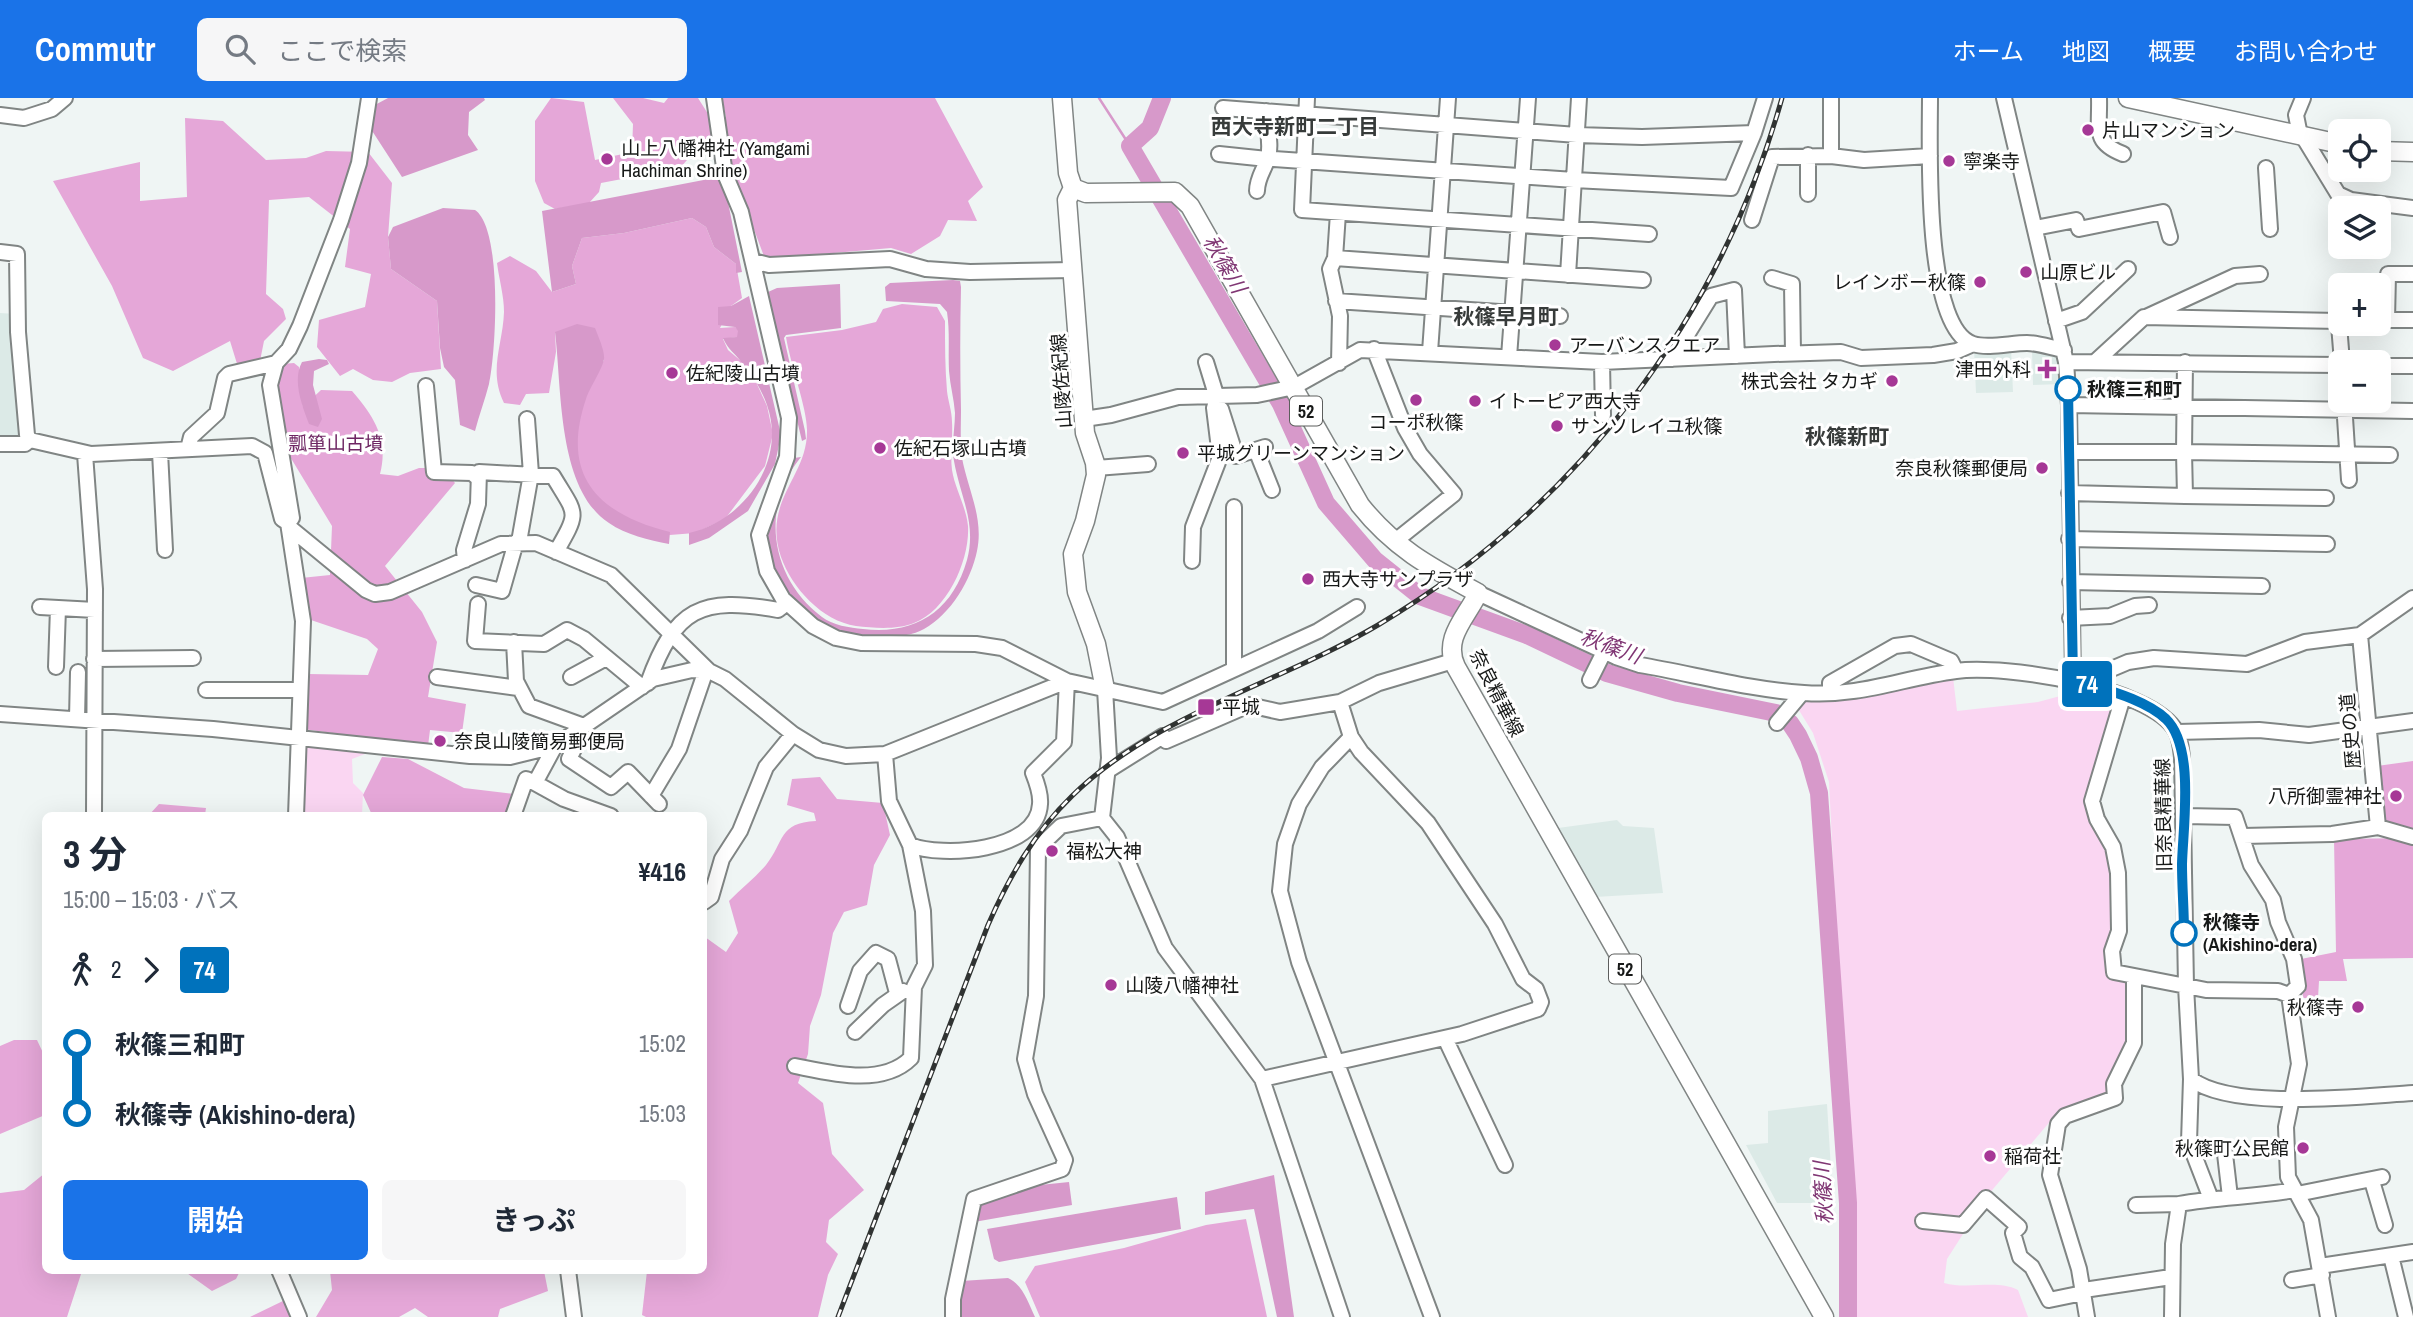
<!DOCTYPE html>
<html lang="ja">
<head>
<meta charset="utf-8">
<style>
  :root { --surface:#fff; --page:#f6f6f7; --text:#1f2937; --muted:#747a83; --accent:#1a73e8 }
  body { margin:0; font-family:"Archivo Narrow","Noto Sans JP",sans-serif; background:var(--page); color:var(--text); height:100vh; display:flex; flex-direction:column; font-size:26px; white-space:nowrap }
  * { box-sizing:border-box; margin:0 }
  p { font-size:23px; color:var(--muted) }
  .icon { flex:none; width:38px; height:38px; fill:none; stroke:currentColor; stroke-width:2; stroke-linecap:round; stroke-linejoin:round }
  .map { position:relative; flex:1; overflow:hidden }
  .drawer { position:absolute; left:42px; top:714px; width:665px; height:462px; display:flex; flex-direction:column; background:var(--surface); border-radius:10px; box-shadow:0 7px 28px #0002 }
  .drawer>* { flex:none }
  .badge { padding:0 14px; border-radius:5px; font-size:24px; line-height:46px }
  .fabs { position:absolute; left:2328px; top:21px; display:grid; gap:14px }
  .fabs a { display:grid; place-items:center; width:63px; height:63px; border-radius:10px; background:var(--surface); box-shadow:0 7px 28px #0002; font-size:35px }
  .map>.badge { position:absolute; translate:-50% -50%; box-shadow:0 0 0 4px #fff }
  .legs { display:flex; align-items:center; gap:10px; height:77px; padding:0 21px; font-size:23px }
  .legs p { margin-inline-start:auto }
  .summary { display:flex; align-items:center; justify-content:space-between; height:119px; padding:0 21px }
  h1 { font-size:38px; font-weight:700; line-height:52px }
  .action { display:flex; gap:14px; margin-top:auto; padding:14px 21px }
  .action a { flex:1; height:80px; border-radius:10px; background:var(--accent); color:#fff; font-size:28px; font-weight:700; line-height:80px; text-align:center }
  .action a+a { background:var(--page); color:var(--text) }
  ul { padding:0 21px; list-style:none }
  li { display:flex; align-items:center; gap:24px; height:70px; font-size:26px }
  li i { display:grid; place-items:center; width:10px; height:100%; margin:0 9px; background:currentColor }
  li i::after { content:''; width:18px; height:18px; margin:-9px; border:5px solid; border-radius:50%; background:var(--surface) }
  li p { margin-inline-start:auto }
  li:first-child i { background:linear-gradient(#0000 50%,currentColor 0) }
  li:last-child i { background:linear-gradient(currentColor 50%,#0000 0) }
  header { display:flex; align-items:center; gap:42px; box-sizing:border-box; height:98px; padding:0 35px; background:var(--accent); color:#fff }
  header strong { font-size:33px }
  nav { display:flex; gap:38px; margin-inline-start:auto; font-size:24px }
  .search { width:490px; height:63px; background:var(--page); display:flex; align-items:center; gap:18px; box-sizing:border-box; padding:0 24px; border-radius:10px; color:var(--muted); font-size:26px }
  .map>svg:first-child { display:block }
  .built { fill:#dceae7 }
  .green { fill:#fad6f2 }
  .forest { fill:#e5a7d8 }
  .water { fill:#d799ca }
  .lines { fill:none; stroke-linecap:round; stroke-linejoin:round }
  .stream { stroke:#d799ca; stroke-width:2.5 }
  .river { stroke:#d799ca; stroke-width:18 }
  .minor-casing { stroke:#808584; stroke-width:18 }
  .major-casing { stroke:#808584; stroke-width:21 }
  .minor { stroke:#fff; stroke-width:14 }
  .major { stroke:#fff; stroke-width:18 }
  .rail-casing { stroke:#303332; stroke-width:5 }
  .rail { stroke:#fff; stroke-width:2.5; stroke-dasharray:8; stroke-linecap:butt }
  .line-1-casing { stroke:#fff; stroke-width:16 }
  .line-1 { stroke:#0072bc; stroke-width:10 }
  .poi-dot { fill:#a63896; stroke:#fff; stroke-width:2.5 }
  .stop-1-dot { fill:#fff; stroke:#0072bc; stroke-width:3.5 }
  .labels { text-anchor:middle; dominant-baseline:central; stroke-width:6; stroke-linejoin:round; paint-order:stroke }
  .shield { fill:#fff; stroke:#5d5e5d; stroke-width:2 }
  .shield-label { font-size:18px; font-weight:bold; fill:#171918 }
  .poi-label { font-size:19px; fill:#171918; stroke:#fff; text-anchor:start }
  .street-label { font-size:19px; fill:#171918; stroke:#fff }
  .stop-label { font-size:19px; font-weight:bold; fill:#171918; stroke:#fff; text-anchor:start }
  .park-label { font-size:19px; fill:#6e2663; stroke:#fff }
  .neighbourhood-label { font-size:21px; font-weight:bold; fill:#373b3a; stroke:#fff }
  .water-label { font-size:21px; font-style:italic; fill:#803774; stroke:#fff }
</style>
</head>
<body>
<header>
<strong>Commutr</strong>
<div class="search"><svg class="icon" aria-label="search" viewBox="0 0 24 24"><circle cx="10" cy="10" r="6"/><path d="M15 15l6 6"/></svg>ここで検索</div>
<nav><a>ホーム</a><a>地図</a><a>概要</a><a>お問い合わせ</a></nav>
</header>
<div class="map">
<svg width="2413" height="1219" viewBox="0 0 2413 1219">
  <rect width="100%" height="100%" fill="#eff5f4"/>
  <path class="built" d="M0,215L16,216L24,339L0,342Z
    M2011,250L2013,294L1976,295L1974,251Z
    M2032,252L2062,257V286L2033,287Z
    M1617,722L1623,728L1654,730L1663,795L1595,799L1558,730Z
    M1827,1006L1833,1105H1777L1746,1047L1768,1045V1013Z"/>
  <path class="green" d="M1953,579L1957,613L2038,604L2064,597L2112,603L2115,608L2089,703L2109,750L2117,807L2108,855L2109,881H2127L2129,944L2115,970L2106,996L2058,1014L1988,1097L1947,1161L1944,1185C1969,1192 1996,1181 2018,1192L2028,1219H1853L1852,1134L1829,684L1813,635L1797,609L1802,600H1863Z
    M301,643L366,650L365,656L352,661L353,685L363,695L362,717L296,718Z"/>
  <path class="forest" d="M551,0L584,4L595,62L632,54L633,26L613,0H643L664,5L668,0H698L710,19H726L722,0H935L983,89L968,103L977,123L948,122L940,138L911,156L891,150L765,161L730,67L709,37L680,70L601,85L599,94L589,105L555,111L544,105L535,83V23Z
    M185,20L223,23L266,62L306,60L326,53L368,54L392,85L388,139L391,171L437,203L441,271L410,275L392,284L373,282L353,271L340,278L317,249L319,222L365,209L371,176L345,169L350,131L309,99L269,102L266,196L283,211L286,221L264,243L259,268L238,269L230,243L173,273L143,260L112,188L53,83L140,64V103L187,99Z
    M692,120L706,129L714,149L736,166L742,200L731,208L720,230L735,229L739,233L738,239L723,241L728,252L741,263L756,284L767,308L773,336L765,368L725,421L695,435L657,438L618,421L583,385L568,329L604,262L555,234L556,254L549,295L526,296L520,307L504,305C488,273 503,246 504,214C504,198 499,181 497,165L510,158L536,173L552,194L576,186L572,168L582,140L624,135Z
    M902,206L937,209L945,223C945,247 945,270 947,293C948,303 952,313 952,324C953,340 950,356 952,372C955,391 966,408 968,428C970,461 948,512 914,525C897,532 874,530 856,528C822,523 792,490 781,459C762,402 808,379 807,332C807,310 790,265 786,239L842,232L876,224L883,211Z
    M294,265L299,269L303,309L321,292L352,293C374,318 389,342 380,376L398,378L419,370H443L455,385L385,468L422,514L437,544L428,599L466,606L462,635L430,632L428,648L303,631L308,576L368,577L378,551L367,541L308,521L301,480L330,477L332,428L289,357L277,294L276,278L282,266Z
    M382,659L408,661L464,690L515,696L514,718L372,717L363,697Z
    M2413,663V735L2381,729L2377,668Z
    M820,679L837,701L883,705L890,737L874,767L867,807L844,814L833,835L821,897L810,928L808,956L798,985L823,1005L832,1056L864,1092L829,1122L826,1144L838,1156L828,1177L818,1219H646L642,1217L647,1173L704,1172V842L705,839L726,854L738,835L729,803C741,791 755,780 766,767C785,743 778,725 816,723L814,715L787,707L792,681Z
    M159,706L206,710L205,717H149Z
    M2413,740V860L2343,861L2347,883H2319L2318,900H2303L2301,861L2336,854L2334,741Z
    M14,942H37L45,959V1017L0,1036V948Z
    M45,1075L46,1172L82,1173L67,1219H0V1095L24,1092Z
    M1246,1121L1267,1219H1040L1025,1184L1035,1168L1124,1150L1206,1127Z
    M184,1173H240L236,1181L212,1193Z
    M330,1173H544L548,1193L500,1211L498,1219H428L415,1210L399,1219H316L332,1192Z
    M285,1202L300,1219H250Z"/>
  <path class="water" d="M388,0H484L485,2L469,14L468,37L478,52L402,79L367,25L373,8Z
    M714,80L720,83L726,94L742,174L736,175V166L714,149L706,129L692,120L624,135L582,140L572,168L576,186L552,194L542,113Z
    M443,110L475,112C503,131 496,255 489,286C485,302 479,317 475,333L460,327L455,282L444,269L440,250L437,203L391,171L388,139L393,129Z
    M953,182L960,183L961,189C960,230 960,271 961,312C961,327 960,345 962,360C968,392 984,420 977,453C971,482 951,516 924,531C906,541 881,539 862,537C832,533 813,524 793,501C753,454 764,410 794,360L801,359C759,410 771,481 822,519C832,527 850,530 863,531C915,537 952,514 967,462C977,425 960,398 954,363C951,348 955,331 955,315C954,301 950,287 949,273C948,253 950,234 947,214L940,206L886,203L885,189L890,185Z
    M840,186L841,230L786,237L784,240L805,333L806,341L802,343L767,198L768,194L777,190Z
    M749,198L781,337L775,366L748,413L709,440L689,447V435C744,423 787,363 767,307C762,292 752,277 742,265C735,255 728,252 723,240L737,239L738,233L735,229L718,227V209L731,208Z
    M577,226L595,230C598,238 605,253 604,261C603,270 589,291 586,301C560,378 598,416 670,434L669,446C649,442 626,437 609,425C557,391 562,290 555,234Z
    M319,261L327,262L329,266L314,273L313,287L322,321L318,329L309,326C302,308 292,282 302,264Z
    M1274,1077L1294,1219H1277L1254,1111L1205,1117V1094Z
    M1069,1084L1072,1107L974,1124L978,1102L1040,1087Z
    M1177,1099L1181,1131L999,1164L994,1161L987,1131Z
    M1008,1180C1023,1187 1028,1204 1035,1219H957L961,1183Z"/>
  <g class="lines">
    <path class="stream" d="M1099,0L1130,48"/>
    <path class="river" d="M1162,0L1150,30L1130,48L1281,306L1326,405L1375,462L1420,498L1527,537L1607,575L1678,595L1776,615L1790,625L1798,637L1809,660L1819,695L1848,1105V1219"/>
    <defs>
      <path id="minor" d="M714,0L725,76L741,114L789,320L787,359L759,437L767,473L783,501L813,528L836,540L861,545L976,546L1002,550L1067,583L1064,644L1033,675C1037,685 1041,696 1040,706C1038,754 941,760 910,747
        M1307,0L1302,112L1649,136
        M1831,0V58L1864,62L1930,58
        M1930,0C1930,46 1923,230 1973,246C1988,251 2011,245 2027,245C2039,245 2052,250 2064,252
        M2004,0L2066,264L2069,307L2073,581
        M2099,0C2100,30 2092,44 2123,56
        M2303,0L2296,17L2299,32L2338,96L2351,102L2413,110
        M1223,10L1577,37L1642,39L1754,35
        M0,17L24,20L52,11L65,0
        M1219,56L1267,61
        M1274,61L1574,82L1731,90L1754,35L1765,0
        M2266,70L2270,131
        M1257,93C1257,80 1264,72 1268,60C1272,43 1266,30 1266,13
        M1808,96V57
        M1338,115L1335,160L1330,171L1340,218L1339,265
        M1752,122L1772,59L1831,58
        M2035,130L2076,122L2079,131L2163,114L2170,139
        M0,154L17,156L18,234L27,337L30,342
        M1335,160L1643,182
        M753,163L769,167L890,161L926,171L970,174L1073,172
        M1568,177L1579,0
        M1772,180L1792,186L1793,255
        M2337,202L2342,264
        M1336,203L1560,218
        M2146,219L2235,178L2260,176
        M2380,222H2413
        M2387,222L2388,176H2413
        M2056,223L2082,214L2128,171
        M1374,251L1405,330L1420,356L1454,396L1394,444
        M1430,254L1448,0
        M1509,259L1528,0
        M1672,261L1711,198L1734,192L1737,258
        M1602,264L1603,317
        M2066,264L2340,267
        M2095,264L2144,219L2340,223
        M2378,268H2413
        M426,288L434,374L472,375L478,380
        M2344,304L2349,382
        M2069,307L2413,313
        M1221,311L1236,358L1265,349
        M1084,321L1111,317L1178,299L1257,297L1294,289L1360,252L1602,264L1774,256L1841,254L1861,260L1933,257L1957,253L1973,246
        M0,346H25L30,342L91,356L252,348L265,355L282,421L288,425L303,523L296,718
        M188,351L191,339L217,315L225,280L229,276L276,265
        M1256,352L1272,392
        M160,354L165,452
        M2070,354H2184L2185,264
        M85,356L95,491L94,718
        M1096,370L1148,366
        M2069,395L2185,398L2184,354L2390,357
        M2185,398L2326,400
        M1234,409V569
        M288,425L292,420L270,287L276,265L289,251L300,228L341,122L359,65L369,0
        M289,429L366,492L375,496L390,494L501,446L536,445L611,477L709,573
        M2069,441L2327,446
        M519,444L531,376L527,321
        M465,462L464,452L478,406L479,374L553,378C577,418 580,412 556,454
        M1192,463L1193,429L1220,359L1214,310L1217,300L1206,264
        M2070,484L2262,488
        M476,487L502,493L516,444
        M1478,495L1616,559L1640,567C1693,576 1751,592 1804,595C1861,599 1902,580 1956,573C2004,566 2151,589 2176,633C2180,640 2181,651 2182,659L2186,888L2206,892L2278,893L2289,897L2299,966L2286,1029L2288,1079L2311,1122L2328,1219
        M478,506L475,543L544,546L567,532L584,541L642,589
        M40,509L95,512
        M2070,520L2110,518L2135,508L2149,507
        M514,544L516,583L529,608L584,628
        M94,561L193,560
        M56,569L58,510
        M437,579L518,590
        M571,579L606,560
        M2078,581L2095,578L2128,564L2154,560L2247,566L2305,544L2360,537
        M1590,582L1604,554
        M648,585C675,510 701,498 778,512L787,505
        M1105,591L1109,660L1102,720L1117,739L1165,850L1262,981L1342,1219
        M206,592H298
        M1830,595V585L1895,548L1911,546L1951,563L1956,573
        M2123,599L2092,703L2097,721L2113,749L2118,775L2119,833L2112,853L2114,874L2186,888L2191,981C2232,1013 2361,998 2413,995
        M0,616L213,631L470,658L510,659L555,648L653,581L692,572L709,573L725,581L793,636L819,652L846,658L885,656L1067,583L1163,604L1318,533L1357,509
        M77,621L78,574
        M1777,625L1802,595
        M577,633L578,643L569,661L611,689L628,674L659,706
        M2177,634L2259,632L2309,637L2413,623
        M1351,639L1322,669L1299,706L1285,746L1280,793L1299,864L1432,1219
        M555,648L535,685L564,701L611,718
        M1107,673L1163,638L1166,643L1249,607L1280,614L1340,604L1379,585L1453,563
        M651,698L679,651L706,572
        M513,718L526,681L535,685
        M2185,718L2235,719L2251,767L2273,802L2278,824L2294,861L2298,888L2289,897
        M2378,729L2360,537L2413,500
        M2243,738L2332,736L2378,729L2413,739
        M704,804L711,799L722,761L740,733L766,669L793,636
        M848,908L860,873L876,855L888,861L897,895
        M855,934L883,907L903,893
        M1445,940L1505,1067
        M795,968C830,975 882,989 911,960L914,889L925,867L923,813L910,747L889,703L885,656
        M1262,981L1462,936L1538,911L1541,904L1536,891L1523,881L1495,826L1428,725L1361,654L1351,639L1340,604
        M2191,981L2189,1044L2211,1101
        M2225,1056L2230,1099
        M2372,1083L2385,1127
        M2297,1096L2382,1079
        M2136,1107L2179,1106
        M1923,1123L1963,1127L1986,1100L2019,1129L2013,1135L2020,1159L2032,1169L2049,1202L2083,1195
        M2391,1158L2406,1219
        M2320,1168L2413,1154
        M279,1172L299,1219
        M568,1172L574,1219
        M2292,1182L2322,1177
        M2084,1192L2171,1179
        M953,1219V1201L974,1101L1062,1071L1065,1062L1035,996L1025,961L1036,898L1038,750L1061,728L1102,720
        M2087,1219L2079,1171L2050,1077L2058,1026L2065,1018L2115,1000L2114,986L2134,945V878
        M2172,1219L2173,1146L2179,1106C2218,1099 2256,1099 2295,1092"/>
      <path id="major" d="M1062,0L1068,75L1073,90
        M2128,0L2340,46
        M2378,53L2413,54
        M1073,90L1086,95L1175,94L1190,108L1360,407C1394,450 1430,469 1478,495C1467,519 1442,540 1456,569L1824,1219
        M1073,90L1067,102L1085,335L1095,365L1096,377L1085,423L1073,456L1077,494L1096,546L1105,591"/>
    </defs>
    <use href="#minor" class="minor-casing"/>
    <use href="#major" class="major-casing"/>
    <use href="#minor" class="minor"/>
    <use href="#major" class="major"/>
    <defs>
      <path id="rail" d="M838,1219L988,827C1009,779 1034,735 1072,698C1154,617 1280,585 1378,527C1576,410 1720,221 1782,0"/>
    </defs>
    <use href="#rail" class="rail-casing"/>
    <use href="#rail" class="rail"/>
  </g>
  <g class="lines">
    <defs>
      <path id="line-1" d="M2068,291L2073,581C2102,591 2143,600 2166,621C2195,649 2183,728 2182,766C2182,789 2184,812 2184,835"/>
    </defs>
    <use href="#line-1" class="line-1-casing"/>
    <use href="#line-1" class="line-1"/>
  </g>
  <g class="poi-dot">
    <circle cx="2088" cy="32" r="7"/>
    <circle cx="607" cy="61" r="7"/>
    <circle cx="1949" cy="63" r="7"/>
    <circle cx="2026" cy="174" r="7"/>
    <circle cx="1980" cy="184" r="7"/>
    <circle cx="1555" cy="247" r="7"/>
    <path d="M2043.5 260.5h7v7h7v7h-7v7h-7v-7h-7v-7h7z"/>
    <circle cx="672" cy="275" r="7"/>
    <circle cx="1892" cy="283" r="7"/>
    <circle cx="1416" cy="302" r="7"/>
    <circle cx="1475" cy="303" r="7"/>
    <circle cx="1557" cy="328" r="7"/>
    <circle cx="880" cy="350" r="7"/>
    <circle cx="1183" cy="355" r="7"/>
    <circle cx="2042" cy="370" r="7"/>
    <circle cx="1308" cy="481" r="7"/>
    <rect x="1197" y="600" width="18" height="18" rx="3.5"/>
    <circle cx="440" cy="643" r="7"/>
    <circle cx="2396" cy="698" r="7"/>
    <circle cx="1052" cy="753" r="7"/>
    <circle cx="1111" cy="887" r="7"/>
    <circle cx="2358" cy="909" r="7"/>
    <circle cx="2303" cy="1050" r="7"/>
    <circle cx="1990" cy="1058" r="7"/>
  </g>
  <g class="stop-1-dot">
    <circle cx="2068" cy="291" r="12"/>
    <circle cx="2184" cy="835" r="12"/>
  </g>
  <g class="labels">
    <g class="shield">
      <rect x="1290" y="298.5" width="32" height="29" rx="5"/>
      <rect x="1609" y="856.5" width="32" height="29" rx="5"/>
    </g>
    <g class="shield-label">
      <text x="1306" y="313">52</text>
      <text x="1625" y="871">52</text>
    </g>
    <g class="poi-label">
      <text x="2102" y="32">片山マンション</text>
      <text x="621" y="50">山上八幡神社 (Yamgami<tspan x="621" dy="22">Hachiman Shrine)</tspan></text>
      <text x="1963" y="63">寧楽寺</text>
      <text x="2040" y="174">山原ビル</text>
      <text x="1966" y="184" text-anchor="end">レインボー秋篠</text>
      <text x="1569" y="247">アーバンスクエア</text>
      <text x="2031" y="271" text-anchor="end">津田外科</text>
      <text x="686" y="275">佐紀陵山古墳</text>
      <text x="1878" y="283" text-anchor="end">株式会社 タカギ</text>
      <text x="1489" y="303">イトーピア西大寺</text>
      <text x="1416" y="324" text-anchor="middle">コーポ秋篠</text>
      <text x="1571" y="328">サンソレイユ秋篠</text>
      <text x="894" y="350">佐紀石塚山古墳</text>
      <text x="1197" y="355">平城グリーンマンション</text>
      <text x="2028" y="370" text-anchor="end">奈良秋篠郵便局</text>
      <text x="1322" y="481">西大寺サンプラザ</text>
      <text x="1222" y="609">平城</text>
      <text x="454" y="643">奈良山陵簡易郵便局</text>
      <text x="2382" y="698" text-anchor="end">八所御霊神社</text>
      <text x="1066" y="753">福松大神</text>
      <text x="1125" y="887">山陵八幡神社</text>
      <text x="2344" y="909" text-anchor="end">秋篠寺</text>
      <text x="2289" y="1050" text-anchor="end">秋篠町公民館</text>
      <text x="2004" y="1058">稲荷社</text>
    </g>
    <g class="street-label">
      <text transform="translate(1061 283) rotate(-94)">山陵佐紀線</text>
      <text transform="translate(1497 595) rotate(63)">奈良精華線</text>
      <text transform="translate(2350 633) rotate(-95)">歴史の道</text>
      <text transform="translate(2163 717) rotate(-91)">旧奈良精華線</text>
    </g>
    <g class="stop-label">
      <text x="2087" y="291">秋篠三和町</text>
      <text x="2203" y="824">秋篠寺<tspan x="2203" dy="22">(Akishino-dera)</tspan></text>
    </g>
    <g class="park-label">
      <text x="336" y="345">瓢箪山古墳</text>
    </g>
    <g class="neighbourhood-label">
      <text x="1295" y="28">西大寺新町二丁目</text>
      <text x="1506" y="218">秋篠早月町</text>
      <text x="1847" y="338">秋篠新町</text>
    </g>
    <g class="water-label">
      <text transform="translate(1225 166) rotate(60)">秋篠川</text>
      <text transform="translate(1611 548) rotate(20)">秋篠川</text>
      <text transform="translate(1823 1095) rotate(-93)">秋篠川</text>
    </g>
  </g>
</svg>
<div class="fabs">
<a><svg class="icon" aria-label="locate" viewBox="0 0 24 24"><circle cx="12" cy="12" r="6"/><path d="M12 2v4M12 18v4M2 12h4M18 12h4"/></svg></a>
<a><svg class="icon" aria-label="layers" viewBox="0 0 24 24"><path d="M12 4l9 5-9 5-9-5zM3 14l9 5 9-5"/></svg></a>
<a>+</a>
<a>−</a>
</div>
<b class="badge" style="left:2087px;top:586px;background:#0072bc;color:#fff">74</b>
<section class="drawer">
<div class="summary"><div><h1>3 分</h1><p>15:00 – 15:03 · バス</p></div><b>¥416</b></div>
<div class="legs"><svg class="icon" aria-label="walk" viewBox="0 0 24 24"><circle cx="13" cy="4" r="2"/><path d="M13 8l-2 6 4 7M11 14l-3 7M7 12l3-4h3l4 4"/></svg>2<svg class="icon" aria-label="forward" viewBox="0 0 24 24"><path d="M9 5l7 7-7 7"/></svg><b class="badge" style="background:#0072bc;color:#fff">74</b></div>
<ul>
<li><i style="color:#0072bc"></i><b>秋篠三和町</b><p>15:02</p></li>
<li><i style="color:#0072bc"></i><b>秋篠寺 (Akishino-dera)</b><p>15:03</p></li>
</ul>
<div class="action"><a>開始</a><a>きっぷ</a></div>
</section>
</div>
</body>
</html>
